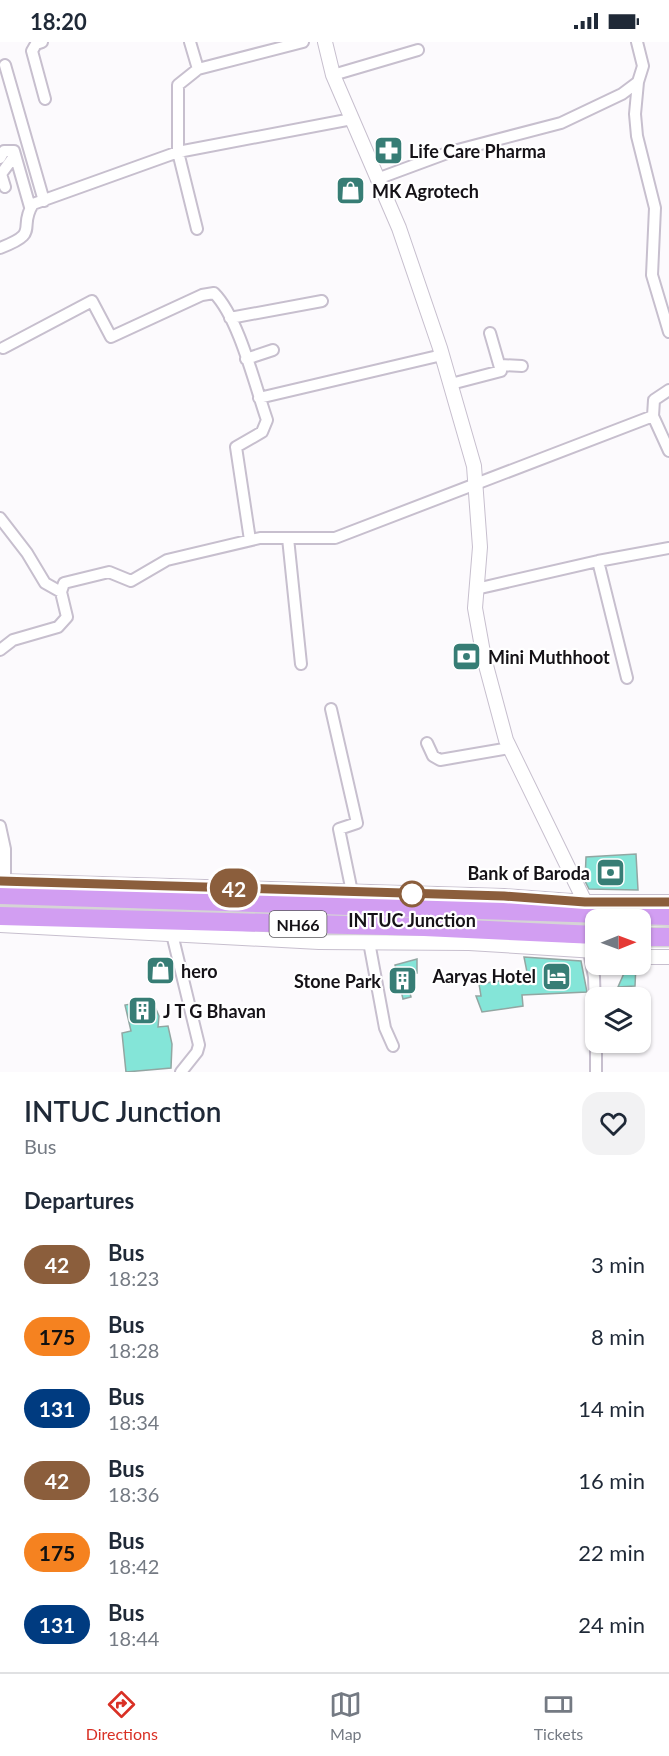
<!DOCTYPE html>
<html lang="en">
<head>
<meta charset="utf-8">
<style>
  :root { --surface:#fff; --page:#f2f2f3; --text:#1f2937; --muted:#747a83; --line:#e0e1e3; --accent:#d93025 }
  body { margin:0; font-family:Lato,sans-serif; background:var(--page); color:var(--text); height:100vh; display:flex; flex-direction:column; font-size:22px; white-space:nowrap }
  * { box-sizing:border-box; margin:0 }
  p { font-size:20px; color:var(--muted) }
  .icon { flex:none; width:33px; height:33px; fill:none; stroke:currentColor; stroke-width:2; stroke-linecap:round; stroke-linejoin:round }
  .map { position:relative; height:1030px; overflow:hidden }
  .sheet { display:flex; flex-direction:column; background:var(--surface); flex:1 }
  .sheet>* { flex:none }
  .badge { padding:0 12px; border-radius:20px; font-size:21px; line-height:39px }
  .needle { width:39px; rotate:89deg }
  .buttons { position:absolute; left:585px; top:867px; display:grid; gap:12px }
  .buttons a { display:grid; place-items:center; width:66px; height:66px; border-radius:12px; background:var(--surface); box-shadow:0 2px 4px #0004; font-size:30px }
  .map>.badge { position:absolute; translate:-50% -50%; box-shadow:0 0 0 3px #fff }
  h2 { padding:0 24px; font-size:22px; line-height:54px }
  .round { display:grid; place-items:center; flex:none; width:63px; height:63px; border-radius:18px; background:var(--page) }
  .overview { display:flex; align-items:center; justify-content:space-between; height:102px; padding:0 24px }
  h1 { font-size:28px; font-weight:600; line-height:45px }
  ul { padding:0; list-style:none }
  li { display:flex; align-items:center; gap:18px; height:72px; padding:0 24px }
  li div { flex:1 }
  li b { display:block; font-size:22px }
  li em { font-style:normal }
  li .badge { min-width:66px; font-weight:700; text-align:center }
  .status { display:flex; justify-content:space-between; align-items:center; height:42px; padding:0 30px; background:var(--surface); direction:ltr }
  .status svg { height:16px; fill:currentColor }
  .tab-bar { display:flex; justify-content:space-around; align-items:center; height:84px; border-top:2px solid var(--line); background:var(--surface); font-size:16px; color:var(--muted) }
  .tab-bar a { display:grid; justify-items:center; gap:3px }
  .tab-bar .active { color:var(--accent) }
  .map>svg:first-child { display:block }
  .building { fill:#84e5d8; stroke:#92a6a2; stroke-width:1.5 }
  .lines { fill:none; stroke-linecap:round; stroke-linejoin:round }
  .minor-casing { stroke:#c7bfce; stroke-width:14 }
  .tertiary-casing { stroke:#c7bfce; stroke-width:16 }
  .trunk-casing { stroke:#d5d4d5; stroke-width:21 }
  .minor { stroke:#fff; stroke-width:10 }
  .tertiary { stroke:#fff; stroke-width:14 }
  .trunk { stroke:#d29ef2; stroke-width:18 }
  .line-casing { stroke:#fff; stroke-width:14 }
  .line { stroke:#8b5e3c; stroke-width:9 }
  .stop-dot { fill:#fff; stroke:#8b5e3c; stroke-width:3 }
  .labels { text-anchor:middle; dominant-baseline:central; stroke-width:4.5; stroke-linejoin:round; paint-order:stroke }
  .shield { fill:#fff; stroke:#5b595d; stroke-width:1.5 }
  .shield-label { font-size:16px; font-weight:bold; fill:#151217 }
  .poi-label { font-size:18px; font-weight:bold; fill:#151217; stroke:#fff; text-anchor:start }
  .stop-label { font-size:18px; font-weight:bold; fill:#151217; stroke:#fff }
</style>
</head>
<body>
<div class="status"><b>18:20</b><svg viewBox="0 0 49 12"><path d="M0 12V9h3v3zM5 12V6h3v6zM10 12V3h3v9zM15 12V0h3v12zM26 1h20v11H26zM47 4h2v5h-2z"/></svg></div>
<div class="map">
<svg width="669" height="1030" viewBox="0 0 669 1030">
  <rect width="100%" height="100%" fill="#fcfafd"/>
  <path class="building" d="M473,606L476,622L456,625L454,608Z
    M636,812L638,848L589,847L585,839L586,815Z
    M524,915L581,919L587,950L522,953L523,964L482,970L476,954H481L479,942L528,935Z
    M417,917V931L405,932L411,955L403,957L395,923Z
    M628,922L636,923L635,944L618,945Z
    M152,958L159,974L158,985L168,984L172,1002L171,1026L126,1030L122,991L131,989L125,963Z"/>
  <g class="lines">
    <defs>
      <path id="minor" d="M42,0L36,2L32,9L45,57
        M190,0L198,27
        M637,0L643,24L638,40L635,72L637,94L655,166L652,233L669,290
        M5,23L44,159
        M333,33L418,8
        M0,116L4,109H14L30,165
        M377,137L450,110L561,81L622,52L638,40
        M5,145L1,132L15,113
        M197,187L178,110V43L198,27L303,0
        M0,206C42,190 17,187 33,162L178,110L352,77
        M230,276L322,259
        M3,306L92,259L111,295L202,253L214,251C239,276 255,344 267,378L262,390L236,405L250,498
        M246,317L273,308
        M500,323L522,324
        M451,342L501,329L490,291
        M259,356L442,313
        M653,374L654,358L669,348
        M0,476L27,511L45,541L61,550
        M288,496L301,622
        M598,519L627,636
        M476,547L598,519L669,506
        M0,608L13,598L58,585L67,575L61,550L64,541L109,530L131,539L167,518L260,496H335L653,374L669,409
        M331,667L357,781L339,787L352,850
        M427,701L433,714L440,718L510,706
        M0,784L5,807V839
        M172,892L199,1003L197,1010L181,1030
        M369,900L385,986L393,1004
        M588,904L594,935L596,993
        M596,1000V1030"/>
      <path id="tertiary" d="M325,0L333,33L399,186L440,306L474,424L480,505L475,566L484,616L506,698L585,860
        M0,839L504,854L585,860H669
        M0,883L319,900L469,901L596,909
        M640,915H669"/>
      <path id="trunk" d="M0,853L669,874
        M0,874L424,885L596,893
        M640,895H669"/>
    </defs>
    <use href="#minor" class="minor-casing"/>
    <use href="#tertiary" class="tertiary-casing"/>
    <use href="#trunk" class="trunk-casing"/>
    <use href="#minor" class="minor"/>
    <use href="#tertiary" class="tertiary"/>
    <use href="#trunk" class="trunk"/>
  </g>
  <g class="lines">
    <defs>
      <path id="line" d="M0,839L504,854L585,860H669"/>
    </defs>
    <use href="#line" class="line-casing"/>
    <use href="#line" class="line"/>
  </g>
  <defs>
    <symbol id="pharmacy-square" viewBox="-11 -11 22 22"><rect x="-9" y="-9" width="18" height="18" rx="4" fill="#377d75" stroke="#fff"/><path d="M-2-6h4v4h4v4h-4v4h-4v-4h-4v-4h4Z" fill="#fff"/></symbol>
    <symbol id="shop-square" viewBox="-11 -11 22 22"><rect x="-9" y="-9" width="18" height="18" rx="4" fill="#377d75" stroke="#fff"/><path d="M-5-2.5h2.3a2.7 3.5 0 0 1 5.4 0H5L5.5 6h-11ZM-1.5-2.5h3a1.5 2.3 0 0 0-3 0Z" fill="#fff"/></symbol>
    <symbol id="bank-square" viewBox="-11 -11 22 22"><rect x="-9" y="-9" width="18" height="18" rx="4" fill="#377d75" stroke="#fff"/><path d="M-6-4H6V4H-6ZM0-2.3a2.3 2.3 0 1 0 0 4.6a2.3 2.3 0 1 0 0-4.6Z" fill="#fff"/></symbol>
    <symbol id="hotel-square" viewBox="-11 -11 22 22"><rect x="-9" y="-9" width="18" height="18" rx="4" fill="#377d75" stroke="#fff"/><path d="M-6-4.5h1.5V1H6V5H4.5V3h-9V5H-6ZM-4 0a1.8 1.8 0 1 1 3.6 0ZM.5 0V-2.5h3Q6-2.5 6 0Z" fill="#fff"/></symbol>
    <symbol id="building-square" viewBox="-11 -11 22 22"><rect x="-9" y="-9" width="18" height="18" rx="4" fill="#377d75" stroke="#fff"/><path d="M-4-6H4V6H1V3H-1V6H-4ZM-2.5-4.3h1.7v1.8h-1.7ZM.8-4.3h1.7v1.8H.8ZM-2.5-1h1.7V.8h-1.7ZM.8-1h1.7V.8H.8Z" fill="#fff"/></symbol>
  </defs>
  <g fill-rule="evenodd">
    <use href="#pharmacy-square" x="372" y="92" width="33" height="33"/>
    <use href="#shop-square" x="334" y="132" width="33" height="33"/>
    <use href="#bank-square" x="450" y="598" width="33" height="33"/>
    <use href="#bank-square" x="594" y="814" width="33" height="33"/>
    <use href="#shop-square" x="144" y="912" width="33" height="33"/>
    <use href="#hotel-square" x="540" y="918" width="33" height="33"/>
    <use href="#building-square" x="386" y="922" width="33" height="33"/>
    <use href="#building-square" x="126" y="952" width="33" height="33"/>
  </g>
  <circle class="stop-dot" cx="412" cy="852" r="12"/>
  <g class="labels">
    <rect class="shield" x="269.5" y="869" width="57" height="26" rx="4.5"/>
    <g class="shield-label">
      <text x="298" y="882">NH66</text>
    </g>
    <g class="poi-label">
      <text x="409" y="109">Life Care Pharma</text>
      <text x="372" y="149">MK Agrotech</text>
      <text x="488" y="615">Mini Muthhoot</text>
      <text x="590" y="831" text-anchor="end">Bank of Baroda</text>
      <text x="181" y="929">hero</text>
      <text x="536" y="934" text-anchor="end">Aaryas Hotel</text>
      <text x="381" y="939" text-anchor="end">Stone Park</text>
      <text x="163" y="969">J T G Bhavan</text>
    </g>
    <g class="stop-label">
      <text x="412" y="878">INTUC Junction</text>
    </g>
  </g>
</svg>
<div class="buttons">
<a><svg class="needle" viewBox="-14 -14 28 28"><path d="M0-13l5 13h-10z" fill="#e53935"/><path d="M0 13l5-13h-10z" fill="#747a83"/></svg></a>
<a><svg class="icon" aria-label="layers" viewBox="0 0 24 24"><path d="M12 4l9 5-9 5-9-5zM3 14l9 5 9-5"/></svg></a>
</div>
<b class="badge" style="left:234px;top:846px;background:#8b5e3c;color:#fff">42</b>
</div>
<section class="sheet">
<div class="overview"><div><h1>INTUC Junction</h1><p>Bus</p></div><a class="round"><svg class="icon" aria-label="heart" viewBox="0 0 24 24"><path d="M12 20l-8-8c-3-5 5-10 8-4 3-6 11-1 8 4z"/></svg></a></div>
<h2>Departures</h2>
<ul>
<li><span class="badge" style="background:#8b5e3c;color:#fff">42</span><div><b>Bus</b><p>18:23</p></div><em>3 min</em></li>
<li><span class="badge" style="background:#f58220;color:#111">175</span><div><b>Bus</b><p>18:28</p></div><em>8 min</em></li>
<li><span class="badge" style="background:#003b80;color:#fff">131</span><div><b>Bus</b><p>18:34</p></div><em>14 min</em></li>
<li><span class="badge" style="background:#8b5e3c;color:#fff">42</span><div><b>Bus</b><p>18:36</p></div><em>16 min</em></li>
<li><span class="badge" style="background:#f58220;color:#111">175</span><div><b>Bus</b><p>18:42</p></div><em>22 min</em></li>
<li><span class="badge" style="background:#003b80;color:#fff">131</span><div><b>Bus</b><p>18:44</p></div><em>24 min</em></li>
</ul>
</section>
<nav class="tab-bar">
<a class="active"><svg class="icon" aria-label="directions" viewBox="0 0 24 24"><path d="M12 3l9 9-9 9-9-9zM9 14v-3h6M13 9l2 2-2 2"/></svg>Directions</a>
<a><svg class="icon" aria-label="map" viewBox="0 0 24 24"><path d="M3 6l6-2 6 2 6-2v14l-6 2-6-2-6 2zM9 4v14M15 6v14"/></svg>Map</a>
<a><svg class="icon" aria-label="tickets" viewBox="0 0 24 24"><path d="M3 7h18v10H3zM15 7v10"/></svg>Tickets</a>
</nav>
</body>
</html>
